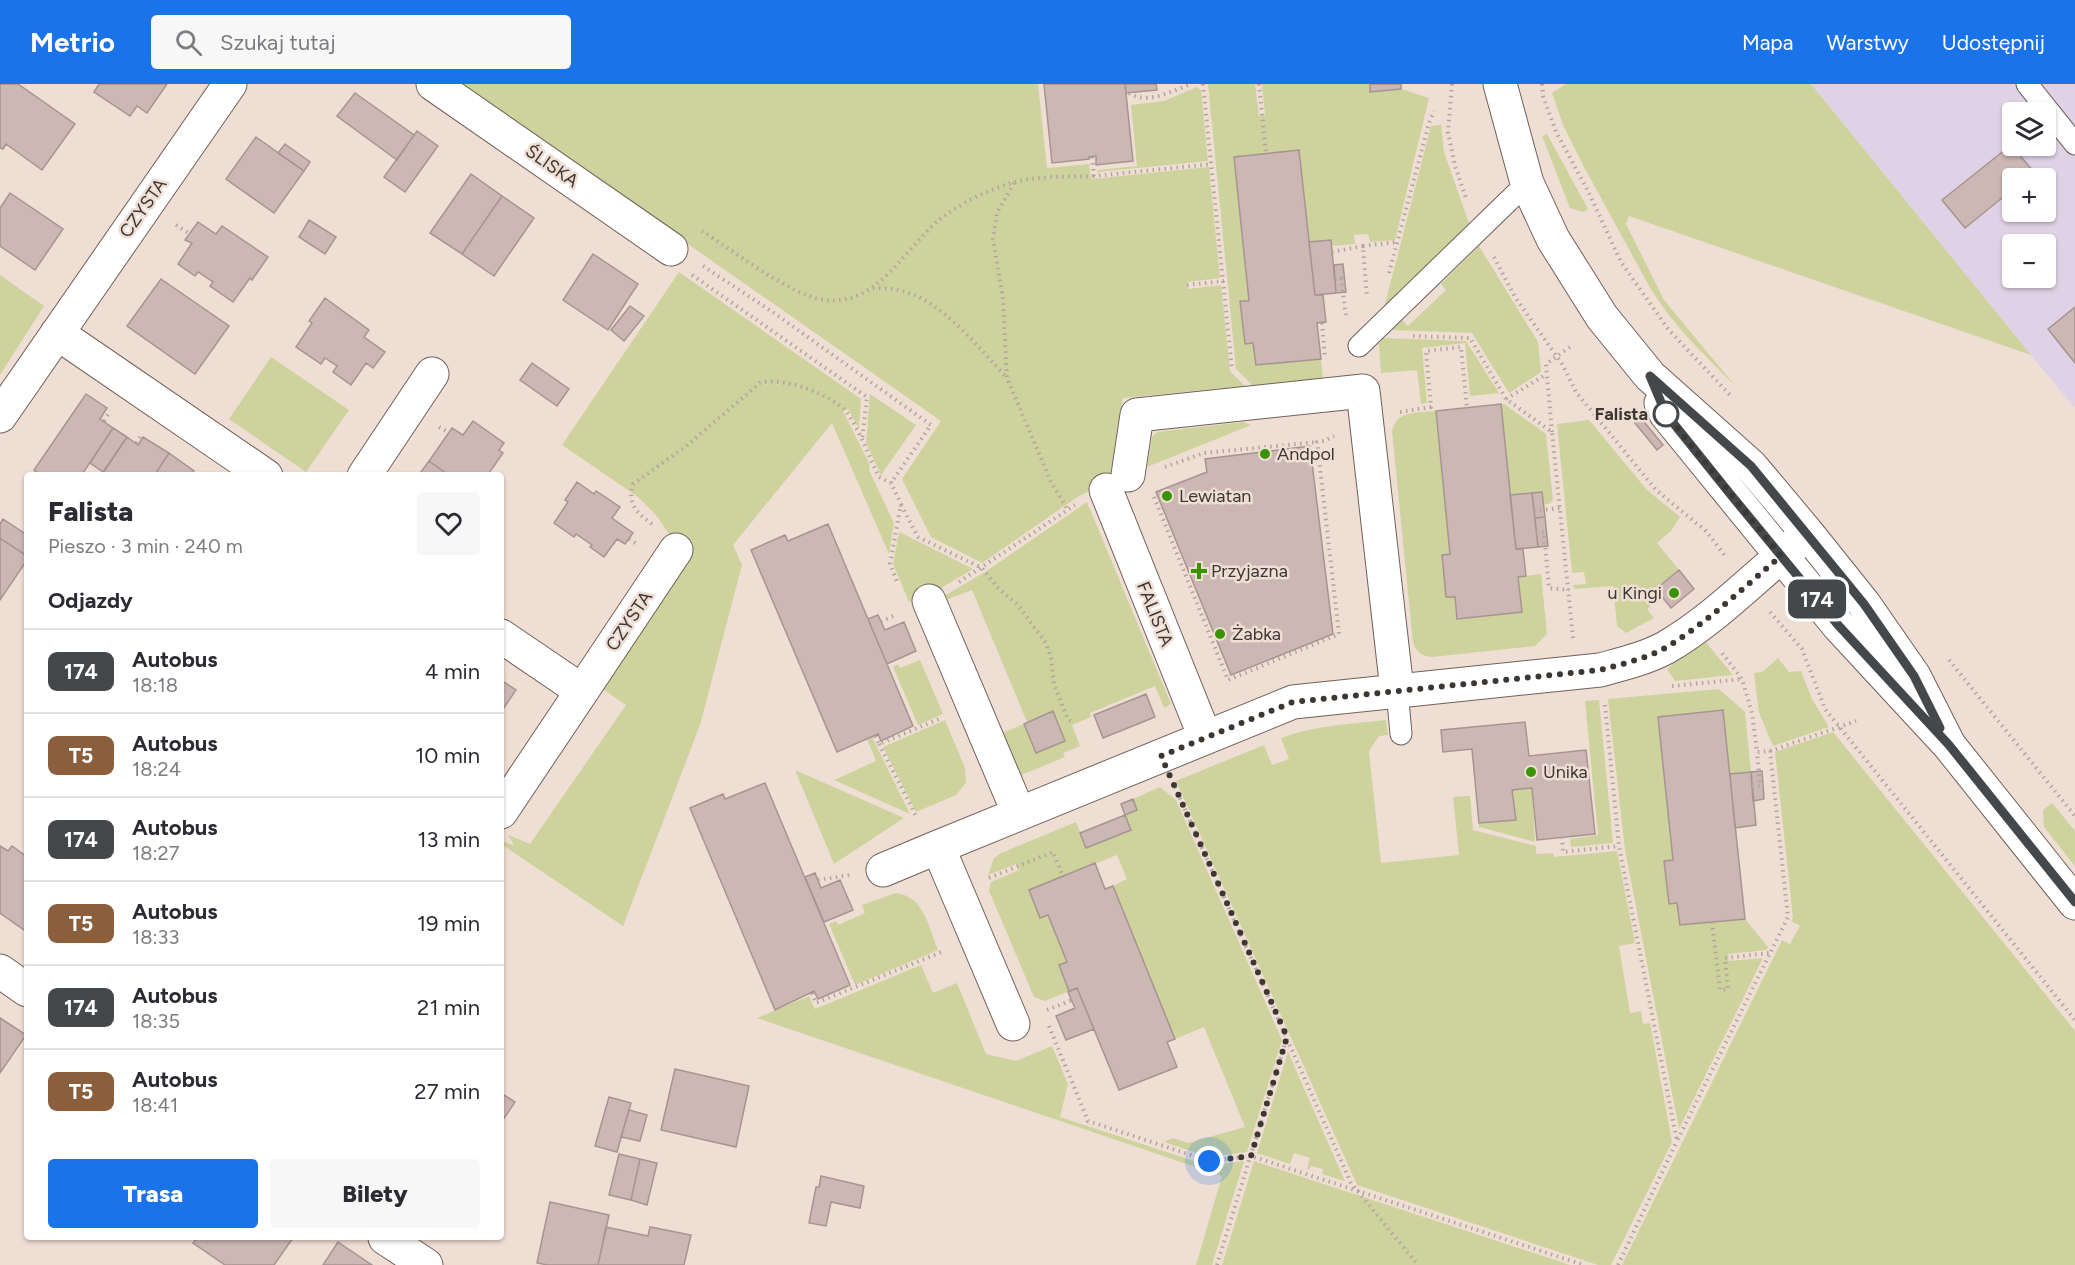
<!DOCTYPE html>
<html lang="pl">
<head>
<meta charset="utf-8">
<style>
  :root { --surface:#fff; --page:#f7f7f7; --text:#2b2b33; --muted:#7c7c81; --line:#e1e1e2; --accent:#1a73e8 }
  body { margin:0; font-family:Figtree,sans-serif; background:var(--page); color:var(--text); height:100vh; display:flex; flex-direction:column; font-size:22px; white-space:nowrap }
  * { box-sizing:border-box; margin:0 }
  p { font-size:20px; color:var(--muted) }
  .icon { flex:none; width:33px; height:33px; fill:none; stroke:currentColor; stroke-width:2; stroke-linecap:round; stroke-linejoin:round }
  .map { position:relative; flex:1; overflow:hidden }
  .sheet { position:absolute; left:24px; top:388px; width:480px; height:768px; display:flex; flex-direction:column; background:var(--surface); border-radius:6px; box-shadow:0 2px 4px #0004 }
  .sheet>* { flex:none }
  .badge { padding:0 12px; border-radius:9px; font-size:21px; line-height:39px }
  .controls { position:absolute; left:2002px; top:18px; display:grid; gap:12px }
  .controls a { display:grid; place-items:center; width:54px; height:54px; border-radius:6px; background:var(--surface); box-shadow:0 2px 4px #0004; font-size:30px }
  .you { position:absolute; width:30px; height:30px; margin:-15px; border:4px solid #fff; border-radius:50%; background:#1a73e8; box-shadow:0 0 0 9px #1a73e833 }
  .map>.badge { position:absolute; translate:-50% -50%; box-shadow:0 0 0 3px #fff }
  h2 { padding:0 24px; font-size:22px; line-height:54px }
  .round { display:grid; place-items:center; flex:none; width:63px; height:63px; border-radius:6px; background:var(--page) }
  .summary { display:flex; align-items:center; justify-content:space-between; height:102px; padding:0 24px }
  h1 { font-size:28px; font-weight:800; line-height:45px }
  .button { display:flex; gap:12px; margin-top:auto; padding:12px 24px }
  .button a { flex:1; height:69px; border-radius:6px; background:var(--accent); color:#fff; font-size:24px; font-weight:800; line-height:69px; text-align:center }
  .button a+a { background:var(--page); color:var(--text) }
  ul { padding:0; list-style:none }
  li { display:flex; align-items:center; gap:18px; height:84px; padding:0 24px; border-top:2px solid var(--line) }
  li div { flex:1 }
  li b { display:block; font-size:22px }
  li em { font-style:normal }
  li .badge { min-width:66px; font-weight:700; text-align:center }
  header { display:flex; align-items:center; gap:36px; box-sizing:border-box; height:84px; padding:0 30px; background:var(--accent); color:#fff }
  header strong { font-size:28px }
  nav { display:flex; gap:33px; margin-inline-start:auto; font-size:21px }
  .search { width:420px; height:54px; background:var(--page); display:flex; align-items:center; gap:15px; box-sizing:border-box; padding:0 21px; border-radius:6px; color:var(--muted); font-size:22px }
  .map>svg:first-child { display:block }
  .industrial { fill:#e0d2e6; fill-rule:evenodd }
  .green { fill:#ced39d }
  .building { fill:#cbb7b3; stroke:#a79490; stroke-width:1.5 }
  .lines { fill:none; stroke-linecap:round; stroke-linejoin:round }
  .service-casing { stroke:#706158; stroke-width:23 }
  .minor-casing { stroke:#706158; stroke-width:35 }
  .path { stroke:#b2a59d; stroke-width:4; stroke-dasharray:1.5 4.5; stroke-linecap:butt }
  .service { stroke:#fff; stroke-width:21 }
  .minor { stroke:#fff; stroke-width:33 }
  .line-casing { stroke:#fff; stroke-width:14 }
  .line { stroke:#45484a; stroke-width:9 }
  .walk { stroke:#3d3733; stroke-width:6; stroke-dasharray:0 10.8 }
  .stop-dot { fill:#fff; stroke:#45484a; stroke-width:3 }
  .poi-dot { fill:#3a9303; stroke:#efded4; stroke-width:2 }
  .labels { text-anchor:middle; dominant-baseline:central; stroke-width:5; stroke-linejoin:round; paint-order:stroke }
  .street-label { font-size:18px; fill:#3d3733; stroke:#efded4 }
  .stop-label { font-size:18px; font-weight:bold; fill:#3d3733; stroke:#efded4; text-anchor:end }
  .poi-label { font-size:18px; fill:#3d3733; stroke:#efded4; text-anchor:start }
</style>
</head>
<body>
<header>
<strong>Metrio</strong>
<div class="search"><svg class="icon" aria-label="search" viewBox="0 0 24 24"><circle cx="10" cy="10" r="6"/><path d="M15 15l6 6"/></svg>Szukaj tutaj</div>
<nav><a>Mapa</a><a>Warstwy</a><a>Udostępnij</a></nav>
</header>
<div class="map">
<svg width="2075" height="1181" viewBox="0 0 2075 1181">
  <rect width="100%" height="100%" fill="#efded4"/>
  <path class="industrial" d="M1811,0H2075V324L2031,271ZM2013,28H2046V62H2013ZM2013,94H2046V128H2013ZM2013,160H2046V194H2013Z"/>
  <path class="green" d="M459,0H1038L1047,84L1089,80L1091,95L1209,83L1220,194L1187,198L1188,205L1221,201L1230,287L1245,302L1123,314L1109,398L1079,412L982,479L931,453L902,395L941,337Z
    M1208,0H1255L1259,32L1265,31L1262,0H1370L1371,8L1401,5L1429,14L1395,156L1370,158L1368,150L1354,151L1355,160L1331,162V156L1309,158L1299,67L1234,74L1249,217L1240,218L1245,260L1253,259L1256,281L1321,275L1323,295L1253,302L1236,285Z
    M1566,0H1811L2031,271L1629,132L1626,140L1664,216L1737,304C1705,271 1671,240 1648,200L1583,81L1564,43L1552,9Z
    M1197,3L1201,6L1208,77L1097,88V86L1137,82L1131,21L1164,17Z
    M1441,41L1444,68L1470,142L1384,224L1431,42Z
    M1547,50L1588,125L1583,128L1570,124L1542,52Z
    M1479,162L1538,258L1541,288L1509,309L1472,249L1392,246L1402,236L1408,242L1446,206L1441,200Z
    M679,188L861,315L859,345L848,325L843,327L870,381L869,386L894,439L889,470L832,339L733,461L742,481L700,641L623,842L501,760V757L514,761L508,751L530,760L626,621L601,604L693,469L672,454L656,431L638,413L562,361Z
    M0,191L44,222L0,291Z
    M1383,254L1466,257L1499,309L1470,312L1465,259L1422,264L1427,319L1421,320L1417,286L1381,289L1379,260Z
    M271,273L349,326L306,388L229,335Z
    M870,310L916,341L881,391L866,359Z
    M1501,320H1504L1546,350L1553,416L1549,420L1533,422L1532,409L1510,411Z
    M1436,327L1450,470L1442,472L1446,513H1455L1457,535L1522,528L1518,493L1541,490L1547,550L1535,562L1432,573C1422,572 1417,569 1413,559L1392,347C1396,326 1418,329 1436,327Z
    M1589,336L1647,406L1680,433L1671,447L1657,459L1679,486L1656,504L1662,513L1647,525L1654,534L1626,549L1617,542L1613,502L1574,505L1573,501L1586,500L1584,488L1572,489L1557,340Z
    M1243,338L1251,341L1147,383L1152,353L1157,348Z
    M1087,418L1171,620L1164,624L1155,602L1090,629L1091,633L1072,641L1080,662L1063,669L1065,673L1019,692L1002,649L1024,640L1036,669L1065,657L1053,627L1027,638L972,506L946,516L944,512L985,488Z
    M899,448L973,485L941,504L909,518L893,480Z
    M1704,556L1733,591L1675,597L1667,585Z
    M1778,574L1789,588L1801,587L1812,615L1829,643L1773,662L1759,629L1754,589L1762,588Z
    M920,576L943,630L918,641L893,583L898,580L900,584Z
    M1719,605L1745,628L1751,688L1730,690L1723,626L1658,633L1673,776L1664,778L1669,820L1677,819L1680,841L1745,835L1768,863L1767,866L1728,870L1729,877L1763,874L1679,1045L1625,766L1608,615Z
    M1599,616L1613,759L1571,763L1570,755L1598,751L1585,617Z
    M945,636L965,684L966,699L956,711L916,728L883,663Z
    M1386,636L1388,651L1379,652L1369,667L1381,779L1459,771L1453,713L1470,712L1473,746L1536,762V770L1553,769L1554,773L1617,767L1635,859L1619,862L1630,929L1641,927L1643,940L1650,939L1672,1058L1611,1181H1598L1357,1101L1176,697L1264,661L1272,681L1289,675L1281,654C1315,641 1350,640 1386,636Z
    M1833,648L2075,947V1181H1622L1782,856L1790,860L1800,842L1791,837L1793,834L1775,668Z
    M872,653L910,730L834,696L876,677L867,655Z
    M795,686L904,734L834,780Z
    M1160,703L1176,716L1282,956L1247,1068L1209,1073L1164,1058L1173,1054L1188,1059L1245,1043L1204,943L1175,955L1113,802L1127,795L1117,771L1029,806L1040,834L1048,831L1067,878L1059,881L1069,907L1045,917L1034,913L989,807L991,798L1019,786L1016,780L988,791L994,774L1001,769L1076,738L1087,764L1131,746L1125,731L1137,726L1133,715Z
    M1532,704L1535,758L1479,743V739L1515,736L1512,706Z
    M2052,719L2075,747V782L2044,743L2043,726Z
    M896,809C924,812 929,844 938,866L855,901L829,840L836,837L838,841L865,829L862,821Z
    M921,881L933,909L957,899L986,970L1016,977L1052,962L1068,1000L1060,1033L1209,1082L1244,1077L1212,1181H1196L1222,1092L757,934L809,912L815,925Z
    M1288,968L1345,1097L1322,1090L1323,1085L1311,1082L1309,1086L1307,1085L1310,1074L1294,1069L1290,1080L1257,1069Z
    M1254,1077L1570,1181H1222Z"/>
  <path class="building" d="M0,0H18L75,40L42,86L6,60L3,65L0,64Z
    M99,0H167L147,29L137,22L130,32L94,8Z
    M1044,0H1125L1133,77L1096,81V72L1089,73V75L1052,79Z
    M1125,0H1156L1157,6L1126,9Z
    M1370,0H1401V5L1370,8Z
    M355,9L414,51L397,76L337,32Z
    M417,47L438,62L405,108L384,93Z
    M256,53L304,87L274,129L226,95Z
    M285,60L310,78L304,87L278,69Z
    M2011,61L2034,88L2026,94H2013V105L1965,144L1942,116Z
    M1299,66L1315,211H1323L1326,238L1317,239L1321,275L1256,281L1253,259L1245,260L1240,217H1249L1234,73Z
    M471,90L502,112L462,170L430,149Z
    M10,109L63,145L35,186L0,162V124Z
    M502,112L534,134L494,192L462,170Z
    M309,136L336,153L325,170L299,153Z
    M198,138L216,150L222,142L268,173L252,196L250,194L233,218L210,202L213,198L198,188L195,192L178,180L192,159L185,156Z
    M1331,156L1336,209L1315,211L1309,158Z
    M593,170L638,200L608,246L563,216Z
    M1343,180L1346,208L1336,209L1334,181Z
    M161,195L229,242L195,290L127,242Z
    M325,214L369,246L364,253L385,268L373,284L366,279L351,301L333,288L337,282L325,274L321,280L296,263L312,239L309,237Z
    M630,222L644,232L624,257L611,246Z
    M2075,223V279L2048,245Z
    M532,279L569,305L557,322L520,296Z
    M86,310L107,324L100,335L113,344L81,392H42L34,386Z
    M1501,320L1516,465H1523L1526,492L1518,493L1522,528L1457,535L1455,513H1446L1442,471L1450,470L1436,327Z
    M1641,334L1663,361L1657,366L1635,339Z
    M473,337L504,359L499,366L503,369L487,392H450L429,377L452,344L463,351Z
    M113,344L127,353L103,388L90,379Z
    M127,353L138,361L143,353L169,369L154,392H101Z
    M1310,362L1333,550L1231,591L1156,408L1207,388L1205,375Z
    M169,369L194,387L190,392H154Z
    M429,377L450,392H418Z
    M577,398L594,410L596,407L620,423L612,434L633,449L625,460L617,455L604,473L590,463L592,461L576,450L574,453L554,439L568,418L565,416Z
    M1542,408L1545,433L1535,434L1532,409Z
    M1532,409L1538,463L1516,465L1510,411Z
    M1545,433L1548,462L1538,463L1535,434Z
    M3,435L27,451V472L0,454V440Z
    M828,440L913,642L881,657L878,650L837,668L751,466L785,451L788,457Z
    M0,454L27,472V476L0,516Z
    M1679,486L1694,505L1671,524L1656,505Z
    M878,531L885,546L904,538L916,567L887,580L868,535Z
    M501,596L516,606L501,628Z
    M1146,610L1155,633L1103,654L1094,631Z
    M1723,626L1745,835L1680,841L1677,819L1669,820L1664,777L1673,776L1658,633Z
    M1053,627L1065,657L1036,669L1024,640Z
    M1525,638L1529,672L1586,666L1595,750L1537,756L1532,704L1512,706L1516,736L1479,739L1472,665L1443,668L1441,646Z
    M1762,687L1764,715L1753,717L1751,688Z
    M1751,688L1756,741L1735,744L1730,690Z
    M765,699L850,901L818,915L814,907L775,926L690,724L723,710L725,715Z
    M1133,715L1137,726L1125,731L1121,720Z
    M1125,731L1131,746L1086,764L1080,749Z
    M0,762L8,767L12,762L27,773V848L0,829Z
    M1095,779L1105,805L1113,802L1175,955L1167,958L1177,983L1119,1006L1077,904L1069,907L1059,881L1067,878L1048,831L1040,834L1029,806Z
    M815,789L821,804L840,796L853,826L824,838L805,793Z
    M1077,904L1094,945L1066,956L1056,932L1075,924L1068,908Z
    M0,934L26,951L0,989Z
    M675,985L749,1002L736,1063L661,1046Z
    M501,1009L515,1018L501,1039Z
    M609,1013L631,1019L617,1068L595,1062Z
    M629,1026L647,1031L640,1057L621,1053Z
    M619,1070L640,1075L631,1116L609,1111Z
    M640,1075L657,1079L647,1121L631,1116Z
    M821,1092L864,1102L860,1124L831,1118L826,1142L809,1139L816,1103H819Z
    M550,1118L609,1131L598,1181H548L537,1179Z
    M606,1143L648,1152L650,1143L691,1151L684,1181H598Z
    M197,1154H293L274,1181H225L193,1159Z
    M338,1158L372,1181H323Z"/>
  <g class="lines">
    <defs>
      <path id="service" d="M2027,0L2075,60
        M1359,262L1527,99
        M1397,606L1401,650"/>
      <path id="minor" d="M433,0L671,165
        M1500,0L1527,99L1553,155L1602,233L1650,292L1751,382L1808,450L1864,520L1914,592L1949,661
        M57,249L266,392
        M1661,319L1666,330L1838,541L1949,661L2075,819
        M0,332L230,0
        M1128,391L1137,331L1363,307L1397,606
        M364,392L432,290
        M1106,406L1205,653
        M929,517L1019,730
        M501,552L582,607L501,728
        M582,607L676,466
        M883,786L938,763
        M0,887L27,906
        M1013,940L938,763L1293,618L1600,586C1622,580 1644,575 1665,564C1711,538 1753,495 1794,461
        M385,1154L426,1181"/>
    </defs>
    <use href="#service" class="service-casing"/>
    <use href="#minor" class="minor-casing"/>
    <path class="path" d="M1203,0L1232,285
      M1259,0L1266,70
      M1452,0L1448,48L1455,82L1467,117
      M1542,0L1543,12L1556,48L1588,107L1621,178L1668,245L1730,311
      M1129,9C1147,21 1172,7 1191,0
      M1092,73L1094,92L1212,80
      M1014,99L997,129L993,155L1003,215L1007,294L1051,398L1068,426
      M176,141L190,150
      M702,147C732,166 792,212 824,216C882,223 907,157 947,130C970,114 1002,99 1030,95C1051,92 1073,93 1094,92
      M1363,162L1397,158
      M1332,168L1363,162L1367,213
      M1494,173L1515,213L1562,280L1576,308L1656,406L1706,447L1726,473
      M703,182L774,229L931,341L891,399
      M1389,189L1429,39L1434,27
      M692,191L867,313L862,356
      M1335,195L1341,194L1346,233
      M1187,201L1224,197
      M873,204C885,204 898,205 909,209C945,221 981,266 1006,293
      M1322,239L1325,274
      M1413,252L1470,254L1506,315L1552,348L1573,554
      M1506,315L1547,290
      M1400,328L1431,323L1426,267L1461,263L1467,324
      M104,337L109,329
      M439,343L449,349
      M1552,348L1546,280L1570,263
      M136,359L142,350
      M1165,383L1204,369L1317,358
      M1154,413L1228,596L1339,550L1317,358L1324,357L1334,352
      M901,421L918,453L982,484L998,504L1018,521L1046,559L1051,574L1054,601L1068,635L1074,640
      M1534,427L1561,424
      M652,440C637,429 627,420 633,400L685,363L760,299C782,292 835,311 848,330C861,349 869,373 879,393L891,399L901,420L890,480L898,500
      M1536,449L1544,448L1549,504L1569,506
      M629,455L637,460
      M959,498L1075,421
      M1770,528L1802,565L1825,625L2075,936
      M881,538L897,530
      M1949,576L2075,732
      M1672,602L1742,595
      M1605,621L1619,762L1677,1057L1788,833L1770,667L1757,668L1752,629L1742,595L1722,569
      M875,652L879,660L939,635
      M879,660L917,734
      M1770,667L1856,637
      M1752,702H1760L1757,668
      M1175,703L1351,1099L1418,1181
      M1562,753L1563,768L1619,762
      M989,794L1053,768L1063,792
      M818,796L850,791
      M1712,838L1720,906L1728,905L1725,874L1769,869
      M812,909L816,919L944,867
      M1047,926L1072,916
      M1049,942L1088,1037L1209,1077L1251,1072L1584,1181
      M1217,1181L1287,953
      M1618,1181L1677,1057"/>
    <use href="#service" class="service"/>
    <use href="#minor" class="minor"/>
  </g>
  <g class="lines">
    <defs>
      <path id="line" d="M1940,644L1914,592L1864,520L1751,382L1650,292L1666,330L1731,411L1838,541L1949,661L2075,818"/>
    </defs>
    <use href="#line" class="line-casing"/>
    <use href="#line" class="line"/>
    <path class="walk" d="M1209,1077L1251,1072L1287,953L1161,672L1293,618L1600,586C1622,580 1645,575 1665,564C1707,539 1744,503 1781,472L1666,330"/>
  </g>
  <circle class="stop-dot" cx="1666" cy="330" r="12"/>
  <g class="poi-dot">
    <circle cx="1265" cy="370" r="6"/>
    <circle cx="1167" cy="412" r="6"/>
    <path d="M1196 478h6v6h6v6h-6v6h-6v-6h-6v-6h6z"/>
    <circle cx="1674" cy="509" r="6"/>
    <circle cx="1220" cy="550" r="6"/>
    <circle cx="1531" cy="688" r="6"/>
  </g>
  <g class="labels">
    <g class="street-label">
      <text transform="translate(552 82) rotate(35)">ŚLISKA</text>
      <text transform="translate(143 124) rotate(-55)">CZYSTA</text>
      <text transform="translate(1155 530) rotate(68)">FALISTA</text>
      <text transform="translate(629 537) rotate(-56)">CZYSTA</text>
    </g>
    <g class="stop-label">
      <text x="1648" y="330">Falista</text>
    </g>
    <g class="poi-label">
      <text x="1277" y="370">Andpol</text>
      <text x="1179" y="412">Lewiatan</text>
      <text x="1211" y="487">Przyjazna</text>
      <text x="1662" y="509" text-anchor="end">u Kingi</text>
      <text x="1232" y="550">Żabka</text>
      <text x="1543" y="688">Unika</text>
    </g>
  </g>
</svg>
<div class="controls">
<a><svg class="icon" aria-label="layers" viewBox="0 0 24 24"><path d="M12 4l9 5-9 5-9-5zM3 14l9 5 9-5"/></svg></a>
<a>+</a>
<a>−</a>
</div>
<div class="you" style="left:1209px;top:1077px"></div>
<b class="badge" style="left:1817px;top:515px;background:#45484a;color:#fff">174</b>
<section class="sheet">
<div class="summary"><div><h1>Falista</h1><p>Pieszo · 3 min · 240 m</p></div><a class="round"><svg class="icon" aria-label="heart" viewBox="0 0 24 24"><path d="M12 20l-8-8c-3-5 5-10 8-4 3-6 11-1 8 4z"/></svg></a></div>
<h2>Odjazdy</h2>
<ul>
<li><span class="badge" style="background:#45484a;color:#fff">174</span><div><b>Autobus</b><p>18:18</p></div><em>4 min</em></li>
<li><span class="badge" style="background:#8b5e3c;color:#fff">T5</span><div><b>Autobus</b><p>18:24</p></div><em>10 min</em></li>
<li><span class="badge" style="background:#45484a;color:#fff">174</span><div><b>Autobus</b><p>18:27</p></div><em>13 min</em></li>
<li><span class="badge" style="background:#8b5e3c;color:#fff">T5</span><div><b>Autobus</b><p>18:33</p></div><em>19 min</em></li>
<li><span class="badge" style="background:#45484a;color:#fff">174</span><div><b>Autobus</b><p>18:35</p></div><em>21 min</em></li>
<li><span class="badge" style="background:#8b5e3c;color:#fff">T5</span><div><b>Autobus</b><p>18:41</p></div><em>27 min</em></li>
</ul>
<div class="button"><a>Trasa</a><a>Bilety</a></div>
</section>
</div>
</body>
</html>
